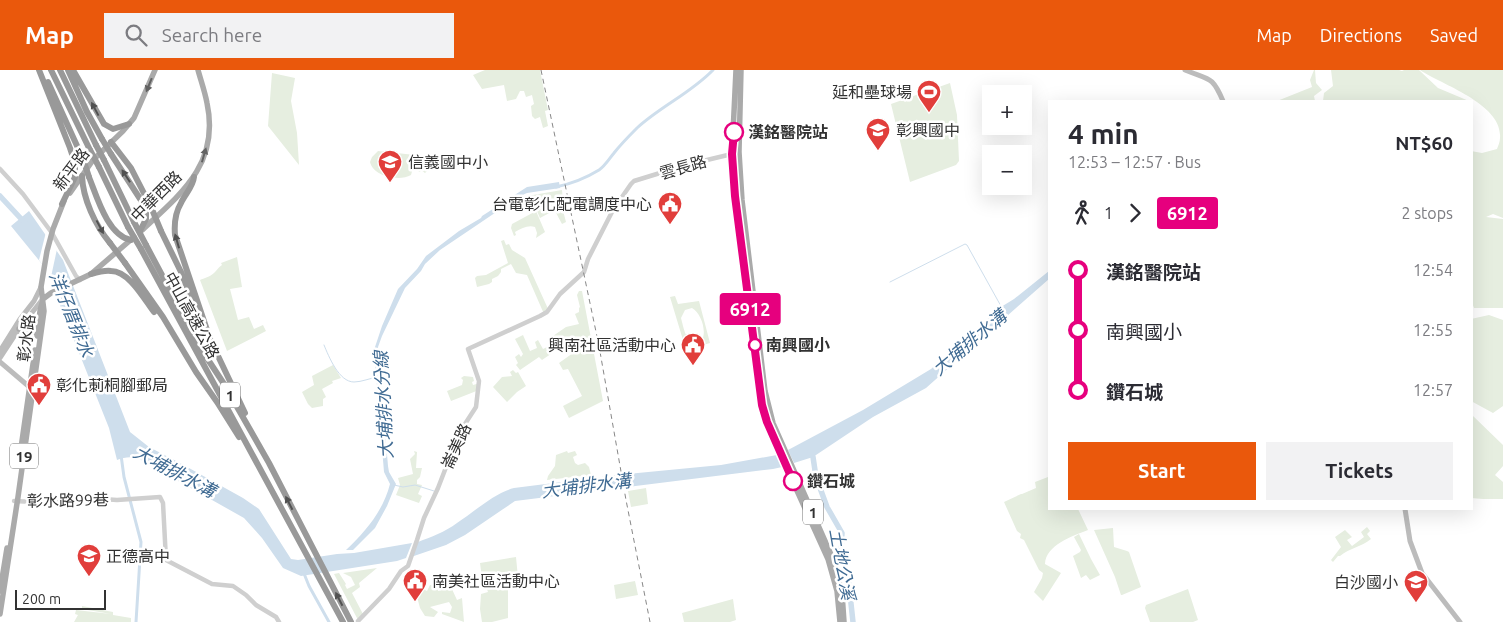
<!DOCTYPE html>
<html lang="en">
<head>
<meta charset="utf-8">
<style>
  :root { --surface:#fff; --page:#f2f2f3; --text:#2b2b33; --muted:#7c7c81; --accent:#ea580c }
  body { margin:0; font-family:Ubuntu,"Noto Sans TC",sans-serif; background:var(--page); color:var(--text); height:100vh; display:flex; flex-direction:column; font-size:19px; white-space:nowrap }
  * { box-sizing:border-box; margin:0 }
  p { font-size:16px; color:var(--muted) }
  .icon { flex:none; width:28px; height:28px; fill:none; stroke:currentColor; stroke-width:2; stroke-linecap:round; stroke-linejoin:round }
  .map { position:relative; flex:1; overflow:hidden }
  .details { position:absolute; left:1048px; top:30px; width:425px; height:410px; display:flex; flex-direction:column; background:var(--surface); border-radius:0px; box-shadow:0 5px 20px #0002 }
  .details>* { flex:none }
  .badge { padding:0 10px; border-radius:4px; font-size:18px; line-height:32px }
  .tools { position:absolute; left:982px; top:15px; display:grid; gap:10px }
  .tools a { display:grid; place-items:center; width:50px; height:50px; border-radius:0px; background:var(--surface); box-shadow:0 5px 20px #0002; font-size:25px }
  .scale { position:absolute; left:15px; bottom:12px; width:91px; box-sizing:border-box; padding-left:5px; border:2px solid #323232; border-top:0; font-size:14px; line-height:18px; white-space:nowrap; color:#323232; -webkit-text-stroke:4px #fff; paint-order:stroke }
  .map>.badge { position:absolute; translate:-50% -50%; box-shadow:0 0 0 2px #fff }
  .legs { display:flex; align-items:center; gap:8px; height:55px; padding:0 20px; font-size:16px }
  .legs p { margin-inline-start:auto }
  .head { display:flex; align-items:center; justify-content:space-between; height:85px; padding:0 20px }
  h1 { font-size:28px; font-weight:700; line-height:38px }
  .action { display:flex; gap:10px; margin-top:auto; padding:10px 20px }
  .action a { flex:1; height:58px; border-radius:0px; background:var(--accent); color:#fff; font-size:20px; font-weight:700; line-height:58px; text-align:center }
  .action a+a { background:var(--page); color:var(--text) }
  ul { padding:0 20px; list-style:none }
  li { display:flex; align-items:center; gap:18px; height:60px; font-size:19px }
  li i { display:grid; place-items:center; width:8px; height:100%; margin:0 6px; background:currentColor }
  li i::after { content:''; width:12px; height:12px; margin:-6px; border:4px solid; border-radius:50%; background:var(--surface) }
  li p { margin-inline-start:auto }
  li:first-child i { background:linear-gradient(#0000 50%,currentColor 0) }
  li:last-child i { background:linear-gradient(currentColor 50%,#0000 0) }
  header { display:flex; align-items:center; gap:30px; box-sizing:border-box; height:70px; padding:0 25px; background:var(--accent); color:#fff }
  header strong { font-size:24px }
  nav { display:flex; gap:28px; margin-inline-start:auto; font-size:18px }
  .search { width:350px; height:45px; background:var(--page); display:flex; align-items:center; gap:12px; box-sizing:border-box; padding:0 18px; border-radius:0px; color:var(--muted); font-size:19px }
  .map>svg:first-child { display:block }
  .green { fill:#e6eee0; fill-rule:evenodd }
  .water { fill:#cedeec }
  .pier { fill:#fff }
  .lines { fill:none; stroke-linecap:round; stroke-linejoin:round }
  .stream { stroke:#cedeec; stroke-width:1 }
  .canal { stroke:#cedeec; stroke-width:3 }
  .river { stroke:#cedeec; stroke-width:5.5 }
  .tertiary { stroke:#cfcfcf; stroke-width:4.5 }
  .secondary { stroke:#bcbcbc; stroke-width:5 }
  .primary { stroke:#aaa; stroke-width:5.5 }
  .motorway { stroke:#999; stroke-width:6 }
  .rail { stroke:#878787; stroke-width:1; stroke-dasharray:5 4; stroke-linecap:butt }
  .motorway-bridge { stroke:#999; stroke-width:6 }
  .oneway { fill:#626262 }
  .oneway2 { fill:#515151 }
  .line-1-casing { stroke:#fff; stroke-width:11 }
  .line-1 { stroke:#e6007e; stroke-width:8 }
  .stop-1-dot { fill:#fff; stroke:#e6007e; stroke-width:2.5 }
  .labels { text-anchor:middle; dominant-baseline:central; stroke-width:5; stroke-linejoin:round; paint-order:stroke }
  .shield { fill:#fff; stroke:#707070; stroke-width:1 }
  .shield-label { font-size:15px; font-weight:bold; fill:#323232 }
  .poi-label { font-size:16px; fill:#323232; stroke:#fff; text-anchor:start }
  .stop-label { font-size:16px; font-weight:bold; fill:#323232; stroke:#fff; text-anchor:start }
  .street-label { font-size:16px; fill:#323232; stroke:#fff }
  .water-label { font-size:18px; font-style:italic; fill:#406b93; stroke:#fff }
</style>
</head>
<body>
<header>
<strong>Map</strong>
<div class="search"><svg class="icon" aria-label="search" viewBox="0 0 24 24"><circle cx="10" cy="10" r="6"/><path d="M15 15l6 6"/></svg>Search here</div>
<nav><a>Map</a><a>Directions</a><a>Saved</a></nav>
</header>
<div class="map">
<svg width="1503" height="552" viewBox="0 0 1503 552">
  <rect width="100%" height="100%" fill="#fff"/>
  <path class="green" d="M485,0H540L548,40L545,41L548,56L543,58L540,47L535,49L532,46L531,36L534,34L532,25L526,27L524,21H520L516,29L507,31L504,15L482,19L473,5Z
    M1314,0H1315L1316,13L1322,20L1314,26L1315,31H1277L1312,17L1310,10Z
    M1331,0H1399L1402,1L1404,0H1419L1438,18L1469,31H1323L1324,23L1333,16Z
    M1420,0H1503V148L1493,144L1486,147L1503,149V238H1474L1471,230V81L1482,83L1497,79C1498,76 1500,72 1500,68C1503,34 1442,15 1420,0Z
    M272,3L295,8L291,31L297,63L299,95L268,56Z
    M950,13L957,45L959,91L956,95L910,112L891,34Z
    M378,81L415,85V90H410L412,93L418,92L431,97L425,103L421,100L420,102L413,98L411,105C399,112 373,106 370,92L372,87Z
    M562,120L563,131L561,133L566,152L562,154L555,141H553L540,148L533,132L529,129L527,126Z
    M536,141L545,162L536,168L537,163L535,157C528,155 522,158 515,162L516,165L514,166L511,158L512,154Z
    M504,170L506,175L509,174L512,180L525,188L549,241L544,244L527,205L516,203L511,194L501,199V202L498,206L492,209V212L489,214L477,217L475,208L477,206L486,205L508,193L501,171Z
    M237,187L242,217L230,219L238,250L249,247L254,259L263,255L266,261L227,281L200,210C204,208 210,207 214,203C217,200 218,198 222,195L221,193Z
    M579,221H582L603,331L569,348L563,336L582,326L568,299L563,300L559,293L573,283L574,279L570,271L542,290L539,287L520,300L516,295L518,293L515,287L519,284L521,287L523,284L515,269L523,265L530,281L537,278L535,272L538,270L543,279C549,276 553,274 553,266L566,257L579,254L575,244L579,242V238L580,237L577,225Z
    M675,226L678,234L699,231L710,273L686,280L670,227ZM692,238C701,243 707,261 702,270C687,280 684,259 681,248L685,240Z
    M1489,245L1503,250V336L1493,343L1471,331V249Z
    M333,295L341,308L332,311L333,313L322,319L326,327L323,329V336L312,338L308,334L302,322L314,315L312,306Z
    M513,300L516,303L518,302L526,316L517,322L507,332L493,317L502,307L512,306L510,302Z
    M464,306L473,307L474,311L472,312L473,315L480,313L479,320L451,331L447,321L462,315L463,310L461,308Z
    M1473,346L1503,375V396L1495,405L1503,412V429H1483L1471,428V348Z
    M414,381L417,382L416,398H422L420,407L417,410V414L422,415L418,424L422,426L419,433L396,425L400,415L398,408L413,404L410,389L415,384Z
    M567,381L568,383L575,381L577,385L573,387L575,393L578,395L585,393L589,397L591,405L547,410L548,406L555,396L556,385Z
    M1048,407L1049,439H1078L1088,460C1072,466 1046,475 1045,494L1061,503L1043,531L1034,522L1042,508L1043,503L1039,500L1024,470L1020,468L1021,464L1017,461L1004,432L1021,424H1022L1036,418L1035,412Z
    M646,418L648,434L631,437L628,421Z
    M1367,457L1370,461L1367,464L1371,469C1361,477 1350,478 1340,486H1338L1333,492L1331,490L1341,477L1335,467L1345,460L1352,467L1347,470L1352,476L1364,467L1361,462Z
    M1113,458L1114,477L1127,481L1129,482L1141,517L1122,525H1121L1115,507L1094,460Z
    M1079,464L1091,489L1100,505L1090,510L1086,505L1081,508L1073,486L1080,482L1081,480L1074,467Z
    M516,487L519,518L508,519V548L492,552H482L480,539L481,524L488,522L486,516H483L480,493Z
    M377,498L359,513L360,517L352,523L364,546L358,550L334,504L339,503L346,514L345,515L347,519L355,515L351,507L343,503Z
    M635,511L638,525L616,529L614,515Z
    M430,515H437L438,521L451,517L457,530L462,528L464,552L442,544V542L450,543L452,537L449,532L430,537L438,542L434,547L425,546L420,538L416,523L421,518L427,521Z
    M1188,519L1198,550L1193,552H1150L1145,538L1146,535Z
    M733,529L736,550L730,552H684L682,543Z
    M82,536L113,542V545L131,548V552H74L78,545L75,544L76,540L111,544L82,539Z"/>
  <path class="water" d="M559,112L560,118L527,123L520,126L440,180L425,194L421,201L405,218L382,266L378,277L388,396L389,402L396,414L387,436L375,458L353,480H346C366,461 383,441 390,414L384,402L374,280L382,256L398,219L417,199L426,186L459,161L481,148L482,146L527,117Z
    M29,141L63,190L130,362L149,377L180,393L243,428L259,439L291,489L298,490L337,484L354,483L412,473L406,488L397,491L301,506L283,498L262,468L244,448L141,390C132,386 126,387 117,390L109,358L58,230L55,210L11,156Z
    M1049,201V209L1007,246L1001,237L1014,229Z
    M999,239L1005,248L926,318L873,347L813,387L794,393L788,380L863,340L931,299Z
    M777,385L782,397L773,399L515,431L465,465L446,475L411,487L418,472C431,467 445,462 457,453C474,442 494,423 514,418L617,405L721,395Z"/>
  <path class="pier" d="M46,162L57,179L51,207L39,190Z"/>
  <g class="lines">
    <path class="stream" d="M890,212L965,174L967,175L1002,238
      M324,275C329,287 339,312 354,312C362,312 370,308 378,307
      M394,415L403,417L415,415L434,421"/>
    <path class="canal" d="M556,117C570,114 586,108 599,100C605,96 609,89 614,83C621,74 629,66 637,58C661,36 691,23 713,0
      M121,385L124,407L141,472L136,552
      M303,501L309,516L329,552"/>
    <path class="river" d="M0,126L25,153
      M810,382L813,387L816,407L827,437L842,463L841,479L849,515L853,552"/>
    <path class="tertiary" d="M0,99L23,124L52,163L76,206L80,210
      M14,431L55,433L74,427L117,430L160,427L163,433L166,490L212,514L233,516L246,525L256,535L276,547L279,552
      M358,551L389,519L401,501L408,496L417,470L424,448L438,418L455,374L463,357L476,337L479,311L468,279L540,246L547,242L560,224L584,202L588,189L613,140L631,114L634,111L686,95L732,84"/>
    <path class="secondary" d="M1185,0C1209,10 1212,5 1223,31
      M0,281L20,249L34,231L41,217
      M0,288L19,259L42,230
      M0,292L33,320
      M1405,439L1410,471L1422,503L1460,552"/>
    <path class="primary" d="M736,0L732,84L735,126L762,335L767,352L779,381L828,489L837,521L840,552
      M741,0L739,82L742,130L765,321L773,353L833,489L842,523L844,552
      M70,123L93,90L123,61L134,48L155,0
      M141,161C181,124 220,94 207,33C205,22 201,11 198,0
      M43,229L51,223L91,204L134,167
      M19,259C26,257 32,258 37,264
      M37,266L40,241L42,233
      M19,392L35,280
      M0,521L7,478
      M0,544L18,427L44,241L41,217L47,181L53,159L64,131"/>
    <path class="motorway" d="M39,0L70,78L75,93V107L62,134
      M51,0L90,80
      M60,0L96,75
      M68,0L87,42L102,69
      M73,0L104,54L113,59L129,54
      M48,12L83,89
      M111,72L131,98L151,137
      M111,84L146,138V149L140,161
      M104,90L134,152
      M99,97L128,157
      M82,106C83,129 95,155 110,173
      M89,107C97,127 108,166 131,170
      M194,107C193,117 185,124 181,133C175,143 174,153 175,165L210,269L245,343
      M161,161L181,202L203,261L207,267
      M146,175L203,282L224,314L269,393L351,552
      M141,179L343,552
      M125,193L163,247L196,302L217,332L239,367
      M91,204C98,202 105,200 111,201C129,201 144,229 154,242"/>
    <path class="rail" d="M541,0L599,276L626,430L650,552"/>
    <path class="motorway-bridge" d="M102,69L111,84
      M96,75L104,90
      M90,80L99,97
      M83,89L89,107
      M151,137L161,161
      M134,152L146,175
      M128,157L141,179
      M110,173L125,193"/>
  </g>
  <defs><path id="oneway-solid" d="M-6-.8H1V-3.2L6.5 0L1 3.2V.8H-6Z" transform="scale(1.25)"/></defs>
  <g class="oneway">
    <use href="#oneway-solid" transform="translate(149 15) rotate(112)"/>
    <use href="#oneway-solid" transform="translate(204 85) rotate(-74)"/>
  </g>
  <g class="oneway2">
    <use href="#oneway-solid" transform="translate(95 39) rotate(-118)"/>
    <use href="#oneway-solid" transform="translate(126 106) rotate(-123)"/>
    <use href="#oneway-solid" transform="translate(100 157) rotate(62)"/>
    <use href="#oneway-solid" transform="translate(177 171) rotate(-106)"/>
    <use href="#oneway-solid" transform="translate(289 433) rotate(-117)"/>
    <use href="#oneway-solid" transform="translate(339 529) rotate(-117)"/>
  </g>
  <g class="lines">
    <defs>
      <path id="line-1" d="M734,62L732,84L735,126L762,335L767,352L793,411"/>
    </defs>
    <use href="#line-1" class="line-1-casing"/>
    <use href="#line-1" class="line-1"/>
  </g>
  <defs>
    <symbol id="stadium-pin" viewBox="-11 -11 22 30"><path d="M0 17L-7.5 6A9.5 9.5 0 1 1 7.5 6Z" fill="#e13e3b" stroke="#fff"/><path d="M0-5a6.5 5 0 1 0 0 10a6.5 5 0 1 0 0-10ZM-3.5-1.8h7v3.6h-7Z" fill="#fff"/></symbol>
    <symbol id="school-pin" viewBox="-11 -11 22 30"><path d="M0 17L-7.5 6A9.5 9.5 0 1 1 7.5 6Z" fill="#e13e3b" stroke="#fff"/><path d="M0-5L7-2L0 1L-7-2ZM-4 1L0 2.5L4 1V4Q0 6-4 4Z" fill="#fff"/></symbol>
    <symbol id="civic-pin" viewBox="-11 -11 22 30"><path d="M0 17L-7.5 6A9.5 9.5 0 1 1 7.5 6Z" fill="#e13e3b" stroke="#fff"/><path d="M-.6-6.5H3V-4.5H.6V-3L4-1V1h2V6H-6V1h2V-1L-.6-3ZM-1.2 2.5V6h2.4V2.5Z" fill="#fff"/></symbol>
  </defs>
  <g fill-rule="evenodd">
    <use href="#stadium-pin" x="915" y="8" width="28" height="38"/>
    <use href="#school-pin" x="864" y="46" width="28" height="38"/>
    <use href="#school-pin" x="376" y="78" width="28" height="38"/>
    <use href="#civic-pin" x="656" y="120" width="28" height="38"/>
    <use href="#civic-pin" x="679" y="261" width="28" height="38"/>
    <use href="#civic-pin" x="25" y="301" width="28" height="38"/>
    <use href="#school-pin" x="75" y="472" width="28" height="38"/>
    <use href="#civic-pin" x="401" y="497" width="28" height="38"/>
    <use href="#school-pin" x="1402" y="498" width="28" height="38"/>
  </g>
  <g class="stop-1-dot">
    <circle cx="734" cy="62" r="9"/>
    <circle cx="755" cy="275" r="6"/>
    <circle cx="793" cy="411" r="9"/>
  </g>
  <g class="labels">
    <g class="shield">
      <rect x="220" y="312.5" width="20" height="25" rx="4"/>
      <rect x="10" y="373.5" width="28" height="25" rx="4"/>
      <rect x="803" y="429.5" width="20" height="25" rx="4"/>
    </g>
    <g class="shield-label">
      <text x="230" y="325">1</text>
      <text x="24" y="386">19</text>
      <text x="813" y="442">1</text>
    </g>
    <g class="poi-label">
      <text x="912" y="22" text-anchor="end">延和壘球場</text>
      <text x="896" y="60">彰興國中</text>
      <text x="408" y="92">信義國中小</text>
      <text x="652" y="134" text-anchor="end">台電彰化配電調度中心</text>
      <text x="676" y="275" text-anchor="end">興南社區活動中心</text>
      <text x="56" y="315">彰化莿桐腳郵局</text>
      <text x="106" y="486">正德高中</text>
      <text x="432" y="511">南美社區活動中心</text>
      <text x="1398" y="512" text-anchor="end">白沙國小</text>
    </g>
    <g class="stop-label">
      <text x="748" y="62">漢銘醫院站</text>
      <text x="766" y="275">南興國小</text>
      <text x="807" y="411">鑽石城</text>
    </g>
    <g class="street-label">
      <text transform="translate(683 97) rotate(-16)">雲長路</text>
      <text transform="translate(71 99) rotate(-53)">新平路</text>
      <text transform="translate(156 126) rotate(-45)">中華西路</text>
      <text transform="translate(192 245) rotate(61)">中山高速公路</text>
      <text transform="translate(26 268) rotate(-83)">彰水路</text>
      <text transform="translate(456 376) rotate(-65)">崙美路</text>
      <text transform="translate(68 430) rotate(-1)">彰水路99巷</text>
    </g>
    <g class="water-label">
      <text transform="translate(72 244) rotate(68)">洋仔厝排水</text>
      <text transform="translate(969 272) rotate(-40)">大埔排水溝</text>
      <text transform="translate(383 335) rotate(-93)">大埔排水分線</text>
      <text transform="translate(175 401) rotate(28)">大埔排水溝</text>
      <text transform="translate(586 415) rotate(-7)">大埔排水溝</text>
      <text transform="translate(843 494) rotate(80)">土地公溪</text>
    </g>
  </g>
</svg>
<div class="tools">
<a>+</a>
<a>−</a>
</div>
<div class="scale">200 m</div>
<b class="badge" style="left:750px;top:239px;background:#e6007e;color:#fff">6912</b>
<section class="details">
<div class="head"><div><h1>4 min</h1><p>12:53 – 12:57 · Bus</p></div><b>NT$60</b></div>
<div class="legs"><svg class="icon" aria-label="walk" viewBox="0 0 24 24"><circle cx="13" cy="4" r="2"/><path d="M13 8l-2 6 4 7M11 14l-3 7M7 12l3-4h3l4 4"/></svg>1<svg class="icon" aria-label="forward" viewBox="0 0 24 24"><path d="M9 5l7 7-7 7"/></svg><b class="badge" style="background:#e6007e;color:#fff">6912</b><p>2 stops</p></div>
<ul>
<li><i style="color:#e6007e"></i><b>漢銘醫院站</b><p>12:54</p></li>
<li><i style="color:#e6007e"></i><span>南興國小</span><p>12:55</p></li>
<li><i style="color:#e6007e"></i><b>鑽石城</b><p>12:57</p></li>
</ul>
<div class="action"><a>Start</a><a>Tickets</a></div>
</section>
</div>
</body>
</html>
